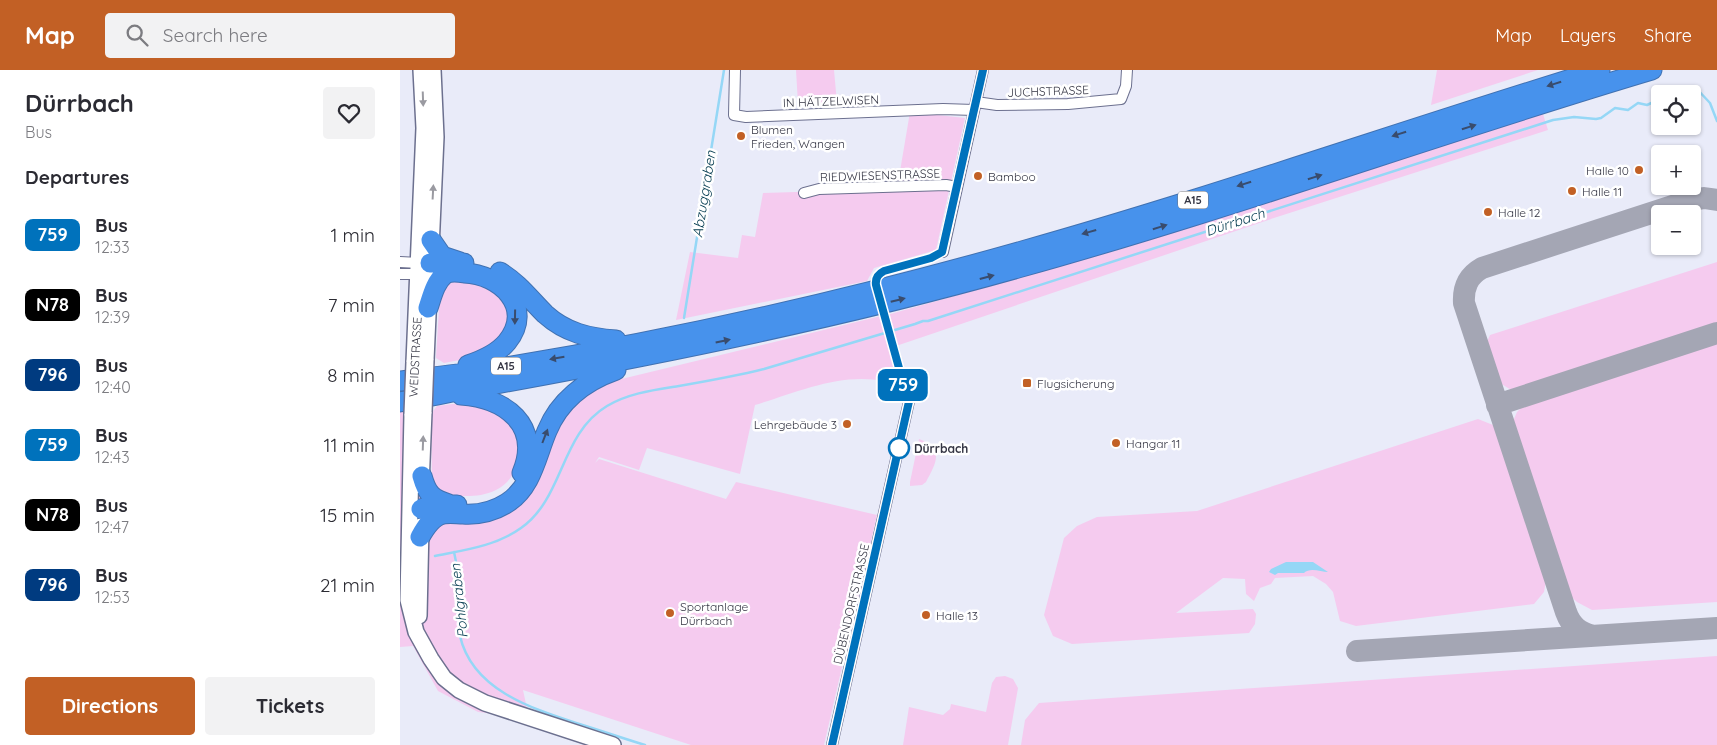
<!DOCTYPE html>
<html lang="en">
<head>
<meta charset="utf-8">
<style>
  :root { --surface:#fff; --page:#f2f2f3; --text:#2b2b33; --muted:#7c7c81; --accent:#c26025 }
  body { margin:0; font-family:Quicksand,sans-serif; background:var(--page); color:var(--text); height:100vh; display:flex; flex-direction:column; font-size:19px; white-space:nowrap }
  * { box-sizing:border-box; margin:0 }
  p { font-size:16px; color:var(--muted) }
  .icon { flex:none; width:28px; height:28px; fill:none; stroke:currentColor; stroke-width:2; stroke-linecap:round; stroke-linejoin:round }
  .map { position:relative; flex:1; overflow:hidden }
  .sheet { display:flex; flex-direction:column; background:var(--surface); width:400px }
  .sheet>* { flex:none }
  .badge { padding:0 10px; border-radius:8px; font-size:18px; line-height:32px }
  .controls { position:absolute; left:1251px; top:15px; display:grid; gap:10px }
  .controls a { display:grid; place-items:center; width:50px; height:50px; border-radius:5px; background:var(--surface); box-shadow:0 1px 4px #0004; font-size:25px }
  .map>.badge { position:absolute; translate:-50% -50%; box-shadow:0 0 0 2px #fff }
  h2 { padding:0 25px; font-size:19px; line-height:45px }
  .round { display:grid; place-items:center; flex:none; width:52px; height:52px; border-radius:5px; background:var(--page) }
  .headline { display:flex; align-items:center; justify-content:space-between; height:85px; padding:0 25px }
  h1 { font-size:24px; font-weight:700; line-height:38px }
  .button { display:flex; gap:10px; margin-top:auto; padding:10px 25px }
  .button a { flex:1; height:58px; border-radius:5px; background:var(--accent); color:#fff; font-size:20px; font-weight:700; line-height:58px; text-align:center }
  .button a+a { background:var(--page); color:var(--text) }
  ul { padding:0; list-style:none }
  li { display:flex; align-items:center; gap:15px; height:70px; padding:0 25px }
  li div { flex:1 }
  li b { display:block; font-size:19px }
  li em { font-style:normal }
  li .badge { min-width:55px; font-weight:700; text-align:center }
  header { display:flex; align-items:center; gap:30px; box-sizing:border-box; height:70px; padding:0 25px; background:var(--accent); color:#fff }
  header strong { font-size:24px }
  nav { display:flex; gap:28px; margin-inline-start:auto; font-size:18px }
  .search { width:350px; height:45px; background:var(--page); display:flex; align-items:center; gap:12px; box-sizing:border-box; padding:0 18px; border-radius:5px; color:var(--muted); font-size:19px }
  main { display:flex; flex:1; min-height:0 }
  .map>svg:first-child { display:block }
  .green { fill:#f5cbef }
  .water { fill:#95d7f6 }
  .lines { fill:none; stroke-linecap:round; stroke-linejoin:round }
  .stream { stroke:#95d7f6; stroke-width:2.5 }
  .taxiway { stroke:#a4a6b4; stroke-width:22 }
  .street-casing { stroke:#6c708f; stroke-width:12 }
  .secondary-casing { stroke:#6c708f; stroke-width:18 }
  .highway-casing { stroke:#4071b1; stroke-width:21 }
  .street { stroke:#fff; stroke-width:10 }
  .secondary { stroke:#fff; stroke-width:15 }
  .highway { stroke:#4792ec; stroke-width:19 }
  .secondary-bridge-casing { stroke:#6c708f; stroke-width:18; stroke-linecap:butt }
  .secondary-bridge { stroke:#fff; stroke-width:15 }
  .oneway { fill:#394c6d }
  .oneway2 { fill:#9a9aa1 }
  .line-casing { stroke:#fff; stroke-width:11 }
  .line { stroke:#0072bc; stroke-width:8 }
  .poi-dot { fill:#c26025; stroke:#fff; stroke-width:2 }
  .stop-dot { fill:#fff; stroke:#0072bc; stroke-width:2.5 }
  .labels { text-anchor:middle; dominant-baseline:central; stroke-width:5; stroke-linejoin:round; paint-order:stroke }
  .shield { fill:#fff; stroke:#71727b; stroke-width:1 }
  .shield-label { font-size:11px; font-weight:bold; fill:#343543 }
  .street-label { font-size:12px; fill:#343543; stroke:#fff }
  .poi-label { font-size:12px; fill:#343543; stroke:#fff; text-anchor:start }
  .stop-label { font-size:12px; font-weight:bold; fill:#343543; stroke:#fff; text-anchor:start }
  .water-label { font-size:14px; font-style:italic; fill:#00394e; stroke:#fff }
</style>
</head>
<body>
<header>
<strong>Map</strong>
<div class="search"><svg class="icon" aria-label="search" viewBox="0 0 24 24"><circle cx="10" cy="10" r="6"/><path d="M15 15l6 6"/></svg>Search here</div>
<nav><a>Map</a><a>Layers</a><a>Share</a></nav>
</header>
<main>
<section class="sheet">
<div class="headline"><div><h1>Dürrbach</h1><p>Bus</p></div><a class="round"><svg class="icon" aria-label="heart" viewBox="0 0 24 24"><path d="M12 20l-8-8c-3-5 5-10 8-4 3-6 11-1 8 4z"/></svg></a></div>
<h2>Departures</h2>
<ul>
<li><span class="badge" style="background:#0072bc;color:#fff">759</span><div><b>Bus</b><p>12:33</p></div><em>1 min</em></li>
<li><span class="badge" style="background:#000;color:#fff">N78</span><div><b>Bus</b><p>12:39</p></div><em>7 min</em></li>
<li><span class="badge" style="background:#003b80;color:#fff">796</span><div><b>Bus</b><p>12:40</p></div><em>8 min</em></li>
<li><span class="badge" style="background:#0072bc;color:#fff">759</span><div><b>Bus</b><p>12:43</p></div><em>11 min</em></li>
<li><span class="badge" style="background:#000;color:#fff">N78</span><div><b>Bus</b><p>12:47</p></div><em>15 min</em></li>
<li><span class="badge" style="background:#003b80;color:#fff">796</span><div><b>Bus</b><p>12:53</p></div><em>21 min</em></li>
</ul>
<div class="button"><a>Directions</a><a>Tickets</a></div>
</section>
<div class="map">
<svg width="1317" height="675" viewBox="0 0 1317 675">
  <rect width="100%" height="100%" fill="#e9ebf9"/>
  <path class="green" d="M396,0H434L437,33L398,34Z
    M1037,0H1138L1031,35Z
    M510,42L565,48L536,180L474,198L467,211L276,250L290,182L338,188L342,165L355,167L363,123L497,119Z
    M1143,44L1148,60L877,147L496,276L487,245L721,179Z
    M1317,192V257L1130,320L1113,321L1098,312L1085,276L1090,265Z
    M65,207L96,218L109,242L105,264L83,283L60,290L44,293L36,288L40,221L46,215Z
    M481,246L501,319L491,309L488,312C443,301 398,322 355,335L340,404L247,378L239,400L199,387L195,393L199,389L326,429L336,412L477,445L424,675H291L123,620L129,648L78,642L38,621L13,576L0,577V342L4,341L5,353L22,406L20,466L27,456L101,436L164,333L209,312Z
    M1317,271V532L1192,540L1177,532L1166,522L1111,356L1117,342L1126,333Z
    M53,334C65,334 81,333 91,337C102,343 109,352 114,362C125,382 117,410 96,420C86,425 76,426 66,426C49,427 44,426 32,414L31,344L37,336Z
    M1078,349L1093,355L1103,371L1147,505L1144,522L1134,534L956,556L940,551L933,522L926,514L913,506L875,508L871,514L860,518L854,531L846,524L845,509L823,508L776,543L853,539L856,544L855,554L849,563L672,574L653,566L644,545L664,468L677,456L697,447L797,441Z
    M519,369C545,379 536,393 526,412L522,415L510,416V412Z
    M1317,586V675H621L625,650L639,633Z
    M605,606L613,609L618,618L608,675H503L509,637L543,645L550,639L551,634L586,642L592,613L596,607Z"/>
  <path class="water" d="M886,492H913L928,502C921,502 910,497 904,503H878L875,505L869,502L871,499Z"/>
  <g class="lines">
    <path class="stream" d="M1288,24L1296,18L1310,33L1317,51
      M284,248L324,0
      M54,482C56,491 58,500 58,509C58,528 56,547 60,566C72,619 130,638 176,653C199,660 222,668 245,675
      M35,486C65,480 96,476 121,458C164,428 160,364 207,336C229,323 254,320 279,316C308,311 336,306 364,299L515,254L523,251H528L1153,50L1174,47L1196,49L1201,48L1215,38L1228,40L1238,33L1247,35L1260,29"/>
    <path class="taxiway" d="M1097,335L1317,263
      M1193,566C1179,562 1171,556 1166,542L1064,233C1063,217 1068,206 1082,198L1288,131L1304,128L1317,130
      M957,581L1317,558"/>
    <defs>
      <path id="street" d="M335,0L334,45L346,47L543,39L574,40
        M576,32L597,35L668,34L721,29L726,16L727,0
        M404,123L419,119L546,115L557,117
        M543,182L583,0
        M0,192L19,193
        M0,204H18L22,202
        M432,675L510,327"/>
      <path id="secondary" d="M26,290L36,67L33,0
        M14,292L24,58L21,0
        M12,344L8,530L16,562L31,589L44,608L59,620L85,633L213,675
        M21,416L24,342
        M19,546L21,456"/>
      <path id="highway" d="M31,170L42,186L60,192
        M30,193H64
        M100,202C118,213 130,229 145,244C166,263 189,268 216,270
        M28,238C32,226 35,212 45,204C51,201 58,202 64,203C100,204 135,237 107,272C97,284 83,290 68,295
        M0,311C31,307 62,304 93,299C271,271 449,230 622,181C817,126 1007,59 1200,0
        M61,325C105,328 142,355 122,403
        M0,332C30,327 60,320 90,315C267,283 444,247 618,198C831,139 1040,63 1252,0
        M22,406C27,424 32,429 49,434
        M21,439L32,435H57
        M20,467C25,458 32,446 44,444C50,443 57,444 63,444C79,445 93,442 107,433C132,417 136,387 147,361C159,331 185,311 216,300"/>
    </defs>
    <use href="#street" class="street-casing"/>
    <use href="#secondary" class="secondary-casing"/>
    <use href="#highway" class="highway-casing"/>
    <use href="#street" class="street"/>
    <use href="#secondary" class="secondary"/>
    <use href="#highway" class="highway"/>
    <defs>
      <path id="secondary-bridge" d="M24,342L26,290
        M12,344L14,292"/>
    </defs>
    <use href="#secondary-bridge" class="secondary-bridge-casing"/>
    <use href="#secondary-bridge" class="secondary-bridge"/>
  </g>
  <defs><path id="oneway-solid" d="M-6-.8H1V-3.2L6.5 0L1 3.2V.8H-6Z" transform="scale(1.25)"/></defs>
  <g class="oneway">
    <use href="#oneway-solid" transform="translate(1154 14) rotate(163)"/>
    <use href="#oneway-solid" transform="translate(1069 57) rotate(-18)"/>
    <use href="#oneway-solid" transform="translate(999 64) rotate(162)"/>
    <use href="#oneway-solid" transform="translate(915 107) rotate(-18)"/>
    <use href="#oneway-solid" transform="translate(844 114) rotate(162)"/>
    <use href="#oneway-solid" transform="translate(760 157) rotate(-17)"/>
    <use href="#oneway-solid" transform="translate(689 162) rotate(164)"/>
    <use href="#oneway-solid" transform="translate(587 207) rotate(-15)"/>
    <use href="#oneway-solid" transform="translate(498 230) rotate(-14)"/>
    <use href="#oneway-solid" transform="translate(115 247) rotate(91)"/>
    <use href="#oneway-solid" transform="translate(323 271) rotate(-12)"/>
    <use href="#oneway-solid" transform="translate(157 288) rotate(170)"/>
    <use href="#oneway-solid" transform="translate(145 366) rotate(-69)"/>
  </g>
  <g class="oneway2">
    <use href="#oneway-solid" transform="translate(23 29) rotate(88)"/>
    <use href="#oneway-solid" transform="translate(33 122) rotate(-87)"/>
    <use href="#oneway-solid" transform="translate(23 373) rotate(-88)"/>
  </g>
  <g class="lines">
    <defs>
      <path id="line" d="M432,675L510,327L504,316L476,215C475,208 478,204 484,201L531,188L542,182L583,0"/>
    </defs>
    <use href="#line" class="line-casing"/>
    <use href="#line" class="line"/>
  </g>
  <g class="poi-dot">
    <circle cx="341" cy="66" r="5"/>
    <circle cx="1239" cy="100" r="5"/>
    <circle cx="578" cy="106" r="5"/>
    <circle cx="1172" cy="121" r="5"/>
    <circle cx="1088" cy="142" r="5"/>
    <rect x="622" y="308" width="10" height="10" rx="2.5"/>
    <circle cx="447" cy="354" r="5"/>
    <circle cx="716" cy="373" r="5"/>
    <circle cx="270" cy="543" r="5"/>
    <circle cx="526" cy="545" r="5"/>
  </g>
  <circle class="stop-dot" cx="499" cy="378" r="10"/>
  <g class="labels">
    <g class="shield">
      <rect x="778" y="121.5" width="30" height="17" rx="4"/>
      <rect x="91" y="287.5" width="30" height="17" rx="4"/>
    </g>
    <g class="shield-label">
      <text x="793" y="130">A15</text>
      <text x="106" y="296">A15</text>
    </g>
    <g class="street-label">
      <text transform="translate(648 21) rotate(-2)">JUCHSTRASSE</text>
      <text transform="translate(431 31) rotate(-2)">IN HÄTZELWISEN</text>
      <text transform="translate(480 105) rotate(-2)">RIEDWIESENSTRASSE</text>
      <text transform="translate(15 287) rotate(-87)">WEIDSTRASSE</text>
      <text transform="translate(451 534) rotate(-77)">DÜBENDORFSTRASSE</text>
    </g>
    <g class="poi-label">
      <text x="351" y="59">Blumen<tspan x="351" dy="14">Frieden, Wangen</tspan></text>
      <text x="1229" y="100" text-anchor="end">Halle 10</text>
      <text x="588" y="106">Bamboo</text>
      <text x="1182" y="121">Halle 11</text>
      <text x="1098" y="142">Halle 12</text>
      <text x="637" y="313">Flugsicherung</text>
      <text x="437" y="354" text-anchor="end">Lehrgebäude 3</text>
      <text x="726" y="373">Hangar 11</text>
      <text x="280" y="536">Sportanlage<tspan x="280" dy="14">Dürrbach</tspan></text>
      <text x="536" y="545">Halle 13</text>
    </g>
    <g class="stop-label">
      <text x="514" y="378">Dürrbach</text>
    </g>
    <g class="water-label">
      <text transform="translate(304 124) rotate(-81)">Abzuggraben</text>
      <text transform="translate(835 152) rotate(-18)">Dürrbach</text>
      <text transform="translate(59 531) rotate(-96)">Pohlgraben</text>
    </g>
  </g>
</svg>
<div class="controls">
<a><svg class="icon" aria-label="locate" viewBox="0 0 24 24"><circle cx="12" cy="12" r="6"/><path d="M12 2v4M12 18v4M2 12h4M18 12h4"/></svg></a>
<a>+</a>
<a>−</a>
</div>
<b class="badge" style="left:503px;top:315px;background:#0072bc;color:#fff">759</b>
</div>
</main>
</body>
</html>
